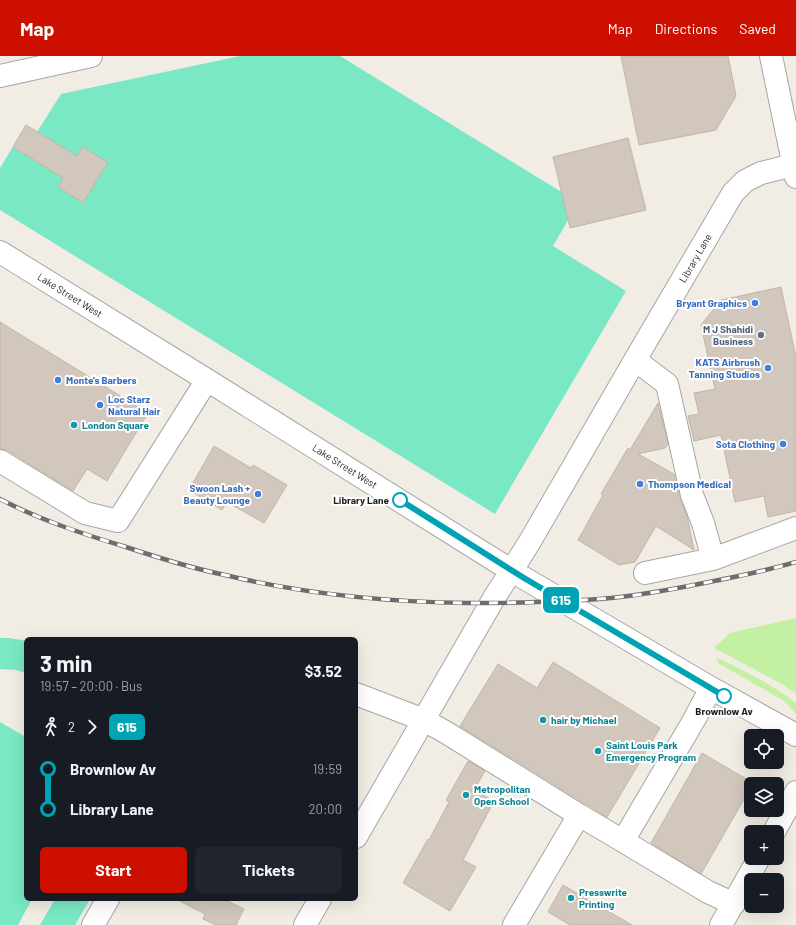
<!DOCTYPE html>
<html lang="en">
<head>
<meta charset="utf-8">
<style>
  :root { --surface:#171b24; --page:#20242c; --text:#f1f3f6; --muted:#9ea1a6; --accent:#cd0f00 }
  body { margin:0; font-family:Barlow,sans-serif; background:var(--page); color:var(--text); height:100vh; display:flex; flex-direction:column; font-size:15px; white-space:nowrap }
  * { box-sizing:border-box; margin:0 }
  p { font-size:13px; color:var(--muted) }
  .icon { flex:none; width:22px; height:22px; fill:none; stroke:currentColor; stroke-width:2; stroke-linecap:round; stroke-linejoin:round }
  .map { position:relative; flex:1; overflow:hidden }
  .panel { position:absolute; left:24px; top:581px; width:334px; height:264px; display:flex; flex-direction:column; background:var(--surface); border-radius:6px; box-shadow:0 4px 16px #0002 }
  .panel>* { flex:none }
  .badge { padding:0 8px; border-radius:6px; font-size:14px; line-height:26px }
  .buttons { position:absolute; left:744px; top:673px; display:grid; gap:8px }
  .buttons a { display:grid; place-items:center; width:40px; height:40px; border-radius:6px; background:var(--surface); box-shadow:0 4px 16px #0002; font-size:20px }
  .map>.badge { position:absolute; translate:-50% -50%; box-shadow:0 0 0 2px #fff }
  .legs { display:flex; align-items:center; gap:6px; height:44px; padding:0 16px; font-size:13px }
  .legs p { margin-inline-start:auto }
  .summary { display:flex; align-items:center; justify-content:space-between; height:68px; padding:0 16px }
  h1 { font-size:22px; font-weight:700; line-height:30px }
  .primary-button { display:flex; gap:8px; margin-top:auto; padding:8px 16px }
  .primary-button a { flex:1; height:46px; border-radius:6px; background:var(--accent); color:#fff; font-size:16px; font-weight:700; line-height:46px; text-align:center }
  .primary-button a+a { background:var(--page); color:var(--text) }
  ul { padding:0 16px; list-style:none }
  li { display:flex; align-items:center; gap:14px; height:40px; font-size:15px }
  li i { display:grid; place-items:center; width:6px; height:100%; margin:0 5px; background:currentColor }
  li i::after { content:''; width:10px; height:10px; margin:-5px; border:3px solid; border-radius:50%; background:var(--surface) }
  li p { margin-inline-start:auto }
  li:first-child i { background:linear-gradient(#0000 50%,currentColor 0) }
  li:last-child i { background:linear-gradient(currentColor 50%,#0000 0) }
  header { display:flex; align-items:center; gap:24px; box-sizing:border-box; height:56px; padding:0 20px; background:var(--accent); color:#fff }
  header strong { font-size:19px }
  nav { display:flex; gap:22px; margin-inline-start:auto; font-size:14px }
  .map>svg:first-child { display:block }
  .grass { fill:#c4f0a4 }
  .pitch { fill:#7ae8c5 }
  .building { fill:#d1c7bc; stroke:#c4b5a4 }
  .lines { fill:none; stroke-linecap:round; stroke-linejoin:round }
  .minor-casing { stroke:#a6a6a6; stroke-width:24 }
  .minor { stroke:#fff; stroke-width:22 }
  .rail-casing { stroke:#6d6d6d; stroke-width:4.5 }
  .rail { stroke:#fff; stroke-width:3; stroke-dasharray:9; stroke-linecap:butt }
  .line-1-casing { stroke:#fff; stroke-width:9 }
  .line-1 { stroke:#00a3b4; stroke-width:6 }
  .shop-dot { fill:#3f7fe0; stroke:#fff; stroke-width:1.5 }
  .service-dot { fill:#5c6f8a; stroke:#fff; stroke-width:1.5 }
  .culture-dot { fill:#0f9aa8; stroke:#fff; stroke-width:1.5 }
  .stop-1-dot { fill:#fff; stroke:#00a3b4; stroke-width:2 }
  .labels { text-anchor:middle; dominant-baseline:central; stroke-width:4; stroke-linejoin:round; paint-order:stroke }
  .street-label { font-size:10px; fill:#1f1f1f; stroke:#fff }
  .shop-label { font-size:10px; font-weight:bold; fill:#366cbe; stroke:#fff; text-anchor:end }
  .service-label { font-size:10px; font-weight:bold; fill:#4e5e75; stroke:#fff; text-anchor:end }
  .culture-label { font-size:10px; font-weight:bold; fill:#0d838f; stroke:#fff; text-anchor:start }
  .stop-label { font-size:10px; font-weight:bold; fill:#1f1f1f; stroke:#fff; text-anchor:end }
</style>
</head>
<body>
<header>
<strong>Map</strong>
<nav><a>Map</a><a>Directions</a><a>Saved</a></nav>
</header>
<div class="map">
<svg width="796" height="869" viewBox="0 0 796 869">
  <rect width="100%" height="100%" fill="#f1ede4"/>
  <path class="grass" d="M796,562V638L782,628L714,592L730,577Z
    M716,601C744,615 772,628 796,647V656L795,657L784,645L718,607Z"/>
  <path class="pitch" d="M240,0H340L568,140L570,161L553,190L626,235L495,458L0,154V112L26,69L37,76L61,38Z
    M0,582H10L26,585V617L16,614L0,613Z
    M0,666L26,681V843H32L18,869H0Z
    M55,843H90L75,869H40Z"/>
  <path class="building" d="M621,0H728L736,40L716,74L639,89Z
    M26,69L77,100L82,91L108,106L83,147L58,131L63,122L13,91Z
    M628,82L646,154L570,172L553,101Z
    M781,231L796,301V455L768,461L764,440L735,446L721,379L694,385L688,360L699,358L694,337L715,333L701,269L721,244Z
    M0,266L148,357L107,425L87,413L73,435L7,394L0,393Z
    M658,347L668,388L665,392L638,398L674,418L680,442L687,460L694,494L656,470L635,506L619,509L578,484L603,439L601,438L628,392L630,394Z
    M214,390L251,412L253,409L287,429L264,467L227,446L222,454L189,434Z
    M553,606L660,672L607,761L460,670L498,608L537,632Z
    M702,697L753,727L751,728V731L701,818L651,787Z
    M468,705L485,715L474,734L494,745L463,804L476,811L450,855L403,827L428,783L429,784L449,746L446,744Z
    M563,829L632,869H570L548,856Z
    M176,843H223L244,853L236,869H216L203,863L205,858Z"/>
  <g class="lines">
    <defs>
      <path id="minor" d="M771,0L796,121
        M0,20L91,0
        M0,196L207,324L512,515L711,632L796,679
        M635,304L667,328L692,439L703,467L713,503
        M0,405L85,457L118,465L207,324
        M645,517L713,503L796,472
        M356,638L424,664L447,677L579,759
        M774,776L796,736
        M356,781L494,542L529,487L635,304L733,137L745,125L761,117L793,109
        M623,785L694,664L711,632
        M93,869L108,843
        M305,869L320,843
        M514,869L579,759L623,785L708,836L734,848
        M721,869L759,802"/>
    </defs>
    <use href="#minor" class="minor-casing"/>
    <use href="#minor" class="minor"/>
    <defs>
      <path id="rail" d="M0,443C40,464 83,478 126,491C159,502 191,512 225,519C304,538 386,546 468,547C516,547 564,546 611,542C642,539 674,533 704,527C735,521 766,515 796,506"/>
    </defs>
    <use href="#rail" class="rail-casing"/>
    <use href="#rail" class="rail"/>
  </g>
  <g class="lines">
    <defs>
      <path id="line-1" d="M400,444L524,522L724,640"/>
    </defs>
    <use href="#line-1" class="line-1-casing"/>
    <use href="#line-1" class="line-1"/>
  </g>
  <g class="shop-dot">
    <circle cx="755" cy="247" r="4"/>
    <circle cx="768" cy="312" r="4"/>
    <circle cx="58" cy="324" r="4"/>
    <circle cx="100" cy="349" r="4"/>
    <circle cx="783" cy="388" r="4"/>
    <circle cx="640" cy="428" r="4"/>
    <circle cx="258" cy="438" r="4"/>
  </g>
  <circle class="service-dot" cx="761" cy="279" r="4"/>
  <g class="culture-dot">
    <circle cx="74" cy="369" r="4"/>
    <circle cx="543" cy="664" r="4"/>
    <circle cx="598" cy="695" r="4"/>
    <circle cx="466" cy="739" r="4"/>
    <circle cx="571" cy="842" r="4"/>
  </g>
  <g class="stop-1-dot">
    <circle cx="400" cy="444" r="7"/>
    <circle cx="724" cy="640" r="7"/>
  </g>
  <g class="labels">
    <g class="street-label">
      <text transform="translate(695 202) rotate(-60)">Library Lane</text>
      <text transform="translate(70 239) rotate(32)">Lake Street West</text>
      <text transform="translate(345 410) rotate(32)">Lake Street West</text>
    </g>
    <g class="shop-label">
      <text x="747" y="247">Bryant Graphics</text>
      <text x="760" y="306">KATS Airbrush<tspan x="760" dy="12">Tanning Studios</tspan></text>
      <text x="66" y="324" text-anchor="start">Monte's Barbers</text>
      <text x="108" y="343" text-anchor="start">Loc Starz<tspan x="108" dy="12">Natural Hair</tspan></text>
      <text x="775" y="388">Sota Clothing</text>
      <text x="648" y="428" text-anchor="start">Thompson Medical</text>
      <text x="250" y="432">Swoon Lash +<tspan x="250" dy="12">Beauty Lounge</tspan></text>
    </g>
    <g class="service-label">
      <text x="753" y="273">M J Shahidi<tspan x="753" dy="12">Business</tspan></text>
    </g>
    <g class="culture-label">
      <text x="82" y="369">London Square</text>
      <text x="551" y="664">hair by Michael</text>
      <text x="606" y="689">Saint Louis Park<tspan x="606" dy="12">Emergency Program</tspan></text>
      <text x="474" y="733">Metropolitan<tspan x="474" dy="12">Open School</tspan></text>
      <text x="579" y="836">Presswrite<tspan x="579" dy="12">Printing</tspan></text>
    </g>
    <g class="stop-label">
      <text x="389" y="444">Library Lane</text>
      <text x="724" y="655" text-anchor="middle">Brownlow Av</text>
    </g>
  </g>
</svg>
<div class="buttons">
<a><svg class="icon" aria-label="locate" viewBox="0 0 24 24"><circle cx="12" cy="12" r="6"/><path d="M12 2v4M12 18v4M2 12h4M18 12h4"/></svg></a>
<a><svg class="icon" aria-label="layers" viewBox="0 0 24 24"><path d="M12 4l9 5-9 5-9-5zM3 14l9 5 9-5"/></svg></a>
<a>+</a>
<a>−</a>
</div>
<b class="badge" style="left:561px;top:544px;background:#00a3b4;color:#fff">615</b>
<section class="panel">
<div class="summary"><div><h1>3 min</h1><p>19:57 – 20:00 · Bus</p></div><b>$3.52</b></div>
<div class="legs"><svg class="icon" aria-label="walk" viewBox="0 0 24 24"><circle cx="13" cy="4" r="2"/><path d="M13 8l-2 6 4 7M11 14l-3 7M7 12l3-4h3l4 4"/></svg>2<svg class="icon" aria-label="forward" viewBox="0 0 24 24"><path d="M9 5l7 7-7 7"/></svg><b class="badge" style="background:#00a3b4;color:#fff">615</b></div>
<ul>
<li><i style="color:#00a3b4"></i><b>Brownlow Av</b><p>19:59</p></li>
<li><i style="color:#00a3b4"></i><b>Library Lane</b><p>20:00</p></li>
</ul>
<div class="primary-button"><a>Start</a><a>Tickets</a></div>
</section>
</div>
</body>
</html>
